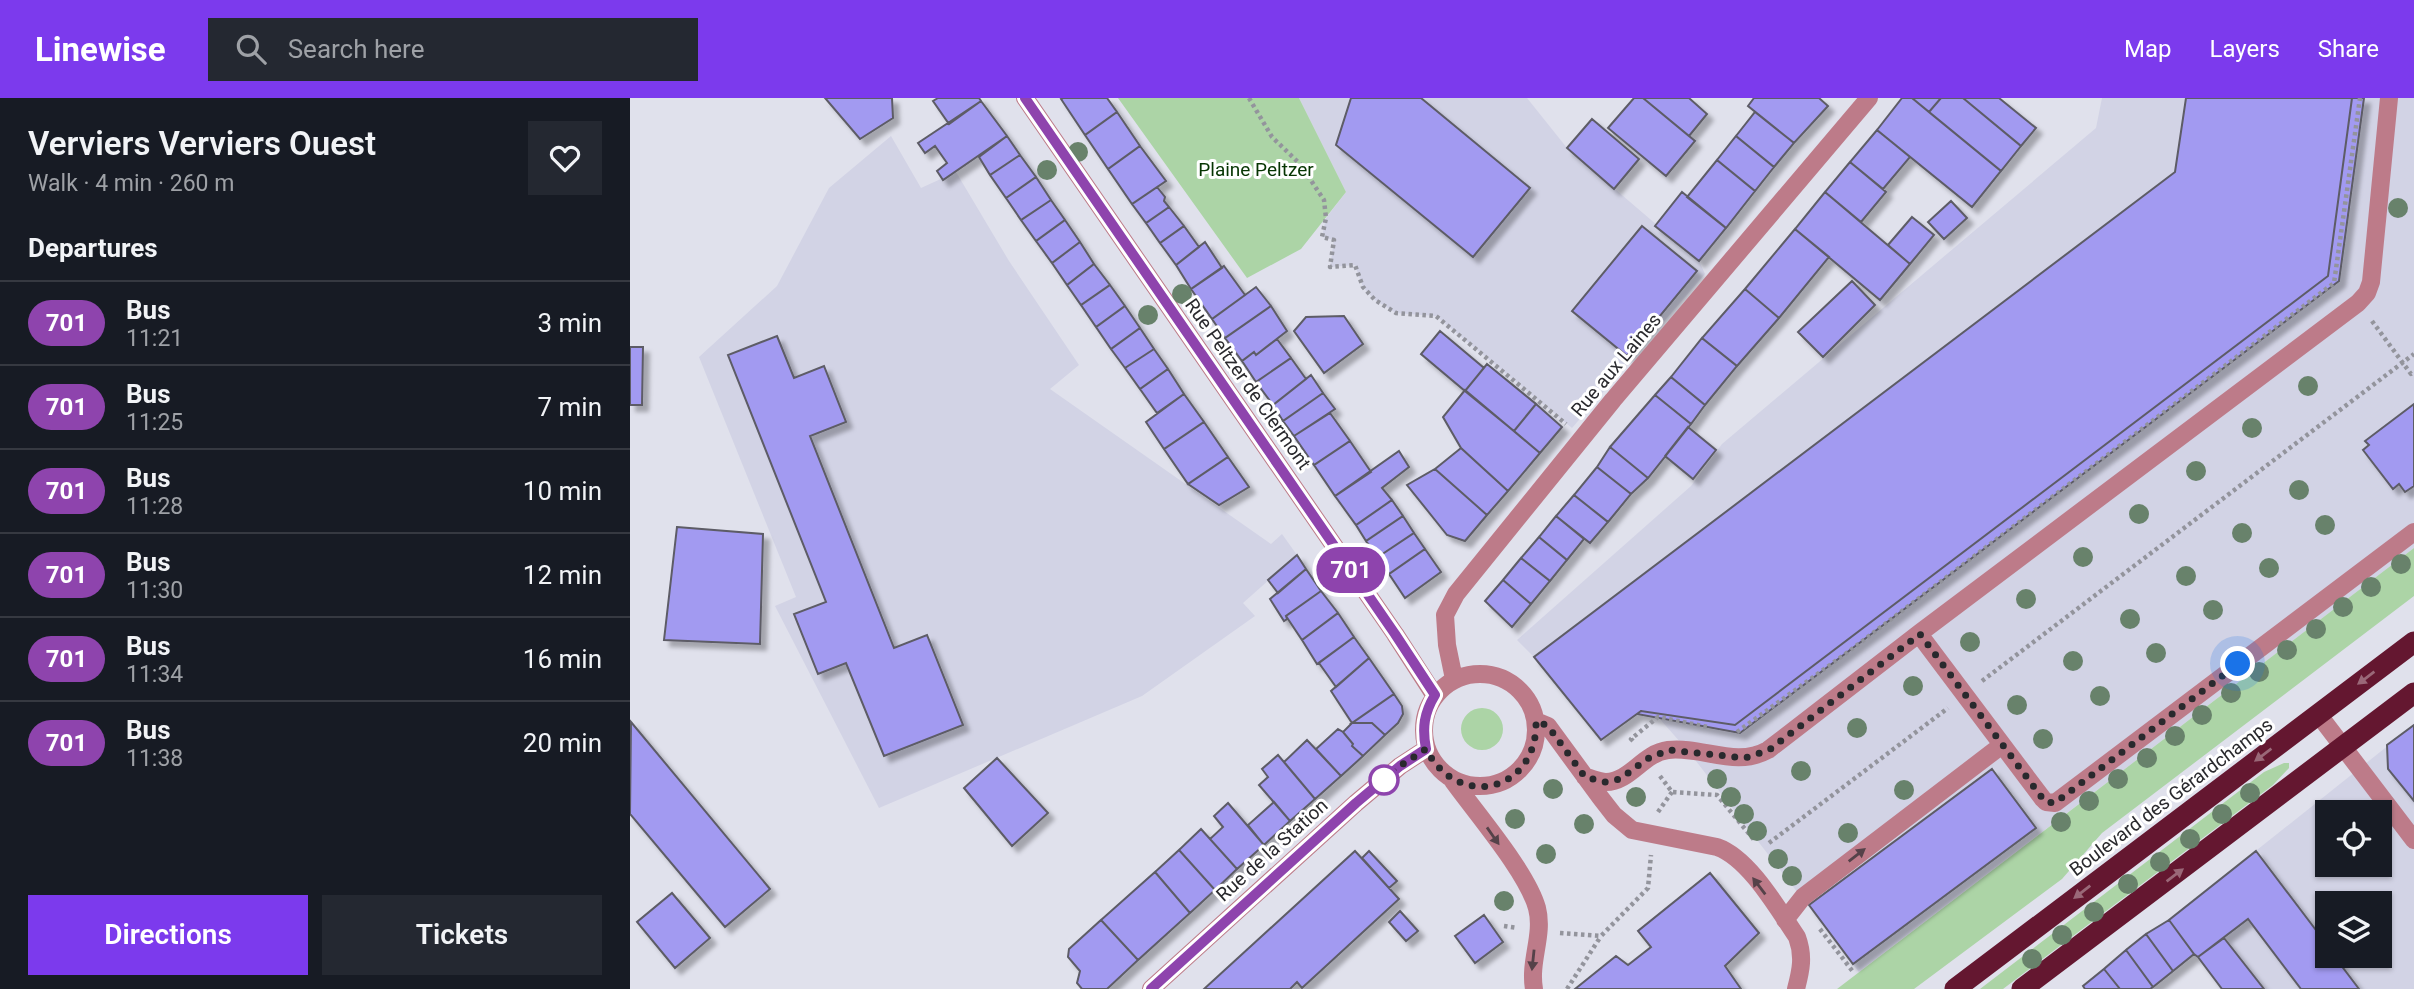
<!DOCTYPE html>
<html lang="en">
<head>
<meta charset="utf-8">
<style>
  :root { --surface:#171b24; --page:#242831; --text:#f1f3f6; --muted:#9ea1a6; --line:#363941; --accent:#7c3aed }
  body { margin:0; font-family:Roboto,sans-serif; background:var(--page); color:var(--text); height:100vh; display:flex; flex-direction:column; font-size:26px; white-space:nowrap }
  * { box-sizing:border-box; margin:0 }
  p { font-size:23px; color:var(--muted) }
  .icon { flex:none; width:38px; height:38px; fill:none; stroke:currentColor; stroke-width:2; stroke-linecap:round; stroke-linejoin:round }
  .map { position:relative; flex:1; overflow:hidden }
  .panel { display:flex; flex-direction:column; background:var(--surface); width:630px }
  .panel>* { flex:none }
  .badge { padding:0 14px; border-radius:23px; font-size:24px; line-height:46px }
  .controls { position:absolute; left:1685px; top:702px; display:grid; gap:14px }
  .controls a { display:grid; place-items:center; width:77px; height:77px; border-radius:0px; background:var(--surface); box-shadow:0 2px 5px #0004; font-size:35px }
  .you { position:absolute; width:35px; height:35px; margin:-18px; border:5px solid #fff; border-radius:50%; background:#1a73e8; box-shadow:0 0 0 10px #1a73e833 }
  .map>.badge { position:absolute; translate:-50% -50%; box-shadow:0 0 0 4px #fff }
  h2 { padding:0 28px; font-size:26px; line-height:63px }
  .round { display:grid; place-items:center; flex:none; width:74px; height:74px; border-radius:0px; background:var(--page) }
  .headline { display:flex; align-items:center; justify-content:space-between; height:119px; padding:0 28px }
  h1 { font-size:33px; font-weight:600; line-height:52px }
  .action { display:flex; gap:14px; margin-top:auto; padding:14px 28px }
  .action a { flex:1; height:80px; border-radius:0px; background:var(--accent); color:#fff; font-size:28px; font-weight:600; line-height:80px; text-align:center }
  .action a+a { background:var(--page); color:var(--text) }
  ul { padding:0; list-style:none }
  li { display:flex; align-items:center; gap:21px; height:84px; padding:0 28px; border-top:2px solid var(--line) }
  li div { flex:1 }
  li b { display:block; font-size:26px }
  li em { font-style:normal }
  li .badge { min-width:77px; font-weight:700; text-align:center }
  header { display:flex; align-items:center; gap:42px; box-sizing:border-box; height:98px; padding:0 35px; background:var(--accent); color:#fff }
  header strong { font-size:33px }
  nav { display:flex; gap:38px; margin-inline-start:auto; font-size:24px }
  .search { width:490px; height:63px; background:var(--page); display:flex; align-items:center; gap:18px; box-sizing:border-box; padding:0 24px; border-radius:0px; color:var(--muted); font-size:26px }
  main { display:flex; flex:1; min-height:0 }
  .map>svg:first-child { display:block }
  .built { fill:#d2d3e5; fill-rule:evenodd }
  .green { fill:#acd4a6 }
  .building { fill:#a29af1; stroke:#5d5c66; stroke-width:2; filter:url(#shadow) }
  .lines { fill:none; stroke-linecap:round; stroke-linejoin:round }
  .path { stroke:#93949c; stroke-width:4.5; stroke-dasharray:3.5 3.5; stroke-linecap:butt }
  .minor { stroke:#bd7b89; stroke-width:18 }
  .highway { stroke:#641730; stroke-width:21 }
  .tree { fill:#68826b }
  .oneway { fill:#9a6878 }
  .oneway2 { fill:#554249 }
  .line-casing { stroke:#fff; stroke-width:16 }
  .line { stroke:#8e44ad; stroke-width:10 }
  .walk { stroke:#29292d; stroke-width:7; stroke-dasharray:0 12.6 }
  .stop-dot { fill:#fff; stroke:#8e44ad; stroke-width:3.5 }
  .labels { text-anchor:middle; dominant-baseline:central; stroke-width:6; stroke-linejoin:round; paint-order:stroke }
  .park-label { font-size:19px; fill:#063502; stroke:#fff }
  .street-label { font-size:19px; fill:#29292d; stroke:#fff }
</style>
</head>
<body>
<header>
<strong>Linewise</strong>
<div class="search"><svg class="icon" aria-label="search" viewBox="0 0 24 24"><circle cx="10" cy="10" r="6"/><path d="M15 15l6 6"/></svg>Search here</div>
<nav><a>Map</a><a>Layers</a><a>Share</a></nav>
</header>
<main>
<section class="panel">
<div class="headline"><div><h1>Verviers Verviers Ouest</h1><p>Walk · 4 min · 260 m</p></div><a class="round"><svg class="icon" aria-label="heart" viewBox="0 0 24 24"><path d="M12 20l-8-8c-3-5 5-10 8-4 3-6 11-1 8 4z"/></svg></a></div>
<h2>Departures</h2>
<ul>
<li><span class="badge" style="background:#8e44ad;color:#fff">701</span><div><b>Bus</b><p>11:21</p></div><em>3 min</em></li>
<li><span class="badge" style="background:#8e44ad;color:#fff">701</span><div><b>Bus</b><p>11:25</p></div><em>7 min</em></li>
<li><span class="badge" style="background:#8e44ad;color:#fff">701</span><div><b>Bus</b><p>11:28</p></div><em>10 min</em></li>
<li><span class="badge" style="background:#8e44ad;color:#fff">701</span><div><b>Bus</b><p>11:30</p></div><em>12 min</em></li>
<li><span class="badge" style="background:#8e44ad;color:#fff">701</span><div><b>Bus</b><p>11:34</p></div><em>16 min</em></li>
<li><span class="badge" style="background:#8e44ad;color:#fff">701</span><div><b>Bus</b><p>11:38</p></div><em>20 min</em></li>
</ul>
<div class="action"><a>Directions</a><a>Tickets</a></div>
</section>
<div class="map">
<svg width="1784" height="891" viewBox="0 0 1784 891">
  <defs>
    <filter id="shadow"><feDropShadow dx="6" dy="6" stdDeviation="2" flood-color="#0004"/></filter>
  </defs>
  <rect width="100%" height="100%" fill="#e0e1ec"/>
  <path class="built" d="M669,0H897L937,50L1069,163L1075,176L942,330L806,218L766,215L745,202L733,189L725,167L700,169L704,142L692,139L696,120L716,94Z
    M1472,0H1784V450L1229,874L1059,654L1028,619L1007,616L971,642L904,559L887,542L1061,388L1092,346L1466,30Z
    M261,38L291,90L326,74L379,163L449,267L420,291L641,446L652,436L667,457L613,505L625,518L512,598L249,710L145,508L166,499L69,259L147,188L199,90Z
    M1784,627V891H1592L1539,822ZM1698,714H1750V766H1698ZM1698,805H1750V858H1698Z"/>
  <path class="green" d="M488,0H669L716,94L671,151L617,180Z
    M1784,450V498L1472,735L1432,781L1284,891H1207Z
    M831 631a21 21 0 1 1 42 0a21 21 0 1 1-42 0Z
    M1654,665H1659V670L1643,687L1373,891H1350L1634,674Z"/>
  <path class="building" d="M195,0H262L263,20L230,41Z
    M308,0H349L351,3L319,26L303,3Z
    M433,0H477L487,14L455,37L431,1Z
    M721,0H791L900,90L843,159L706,47Z
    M1004,0H1013L1065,43L1036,78L978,30Z
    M1013,0H1059L1077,16L1059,38Z
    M1124,0H1189L1198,8L1164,45L1118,8Z
    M1272,0H1282L1371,73L1342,109L1247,32Z
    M1282,0H1311L1299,14Z
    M1311,0H1333L1391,48L1371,73L1299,14Z
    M1333,0H1369L1406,30L1391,48Z
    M1556,0H1722L1698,178L1105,627L1011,613L971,642L904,559L1545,74Z
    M1722,0H1734L1709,183L1110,635L1007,616L1011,613L1105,627L1698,178Z
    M351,3L377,38L313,82L307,73L317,65L305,48L295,55L288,45Z
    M487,14L510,48L478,71L455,37Z
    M1125,14L1164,45L1144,69L1106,38Z
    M962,21L1009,61L984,91L937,50Z
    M1247,32L1280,59L1253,91L1220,64Z
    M377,38L390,57L360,77L349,59Z
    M1106,38L1144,69L1125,93L1087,62Z
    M510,48L536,83L502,106L478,71Z
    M390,57L406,79L376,100L360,77Z
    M1087,62L1125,93L1096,130L1057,99Z
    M1220,64L1256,94L1231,124L1195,94Z
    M406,79L421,102L391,122L376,100Z
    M527,89L535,99L534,103L539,109L516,125L502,106Z
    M1052,94L1096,130L1069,163L1025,128Z
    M1195,94L1280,166L1250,202L1165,131Z
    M421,102L435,122L406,143L391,122Z
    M1321,103L1337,120L1314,141L1298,124Z
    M539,109L554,128L530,145L516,125Z
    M1282,119L1304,137L1280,166L1258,147Z
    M435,122L450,144L422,165L406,143Z
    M554,128L569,149L546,167L530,145Z
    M1012,128L1067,173L997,258L942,213Z
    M1165,131L1199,159L1149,220L1115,191Z
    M450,144L464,166L437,187L422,165Z
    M575,144L592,170L561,191L546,167Z
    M464,166L480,187L451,207L437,187Z
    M594,168L615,197L582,221L561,191Z
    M1222,183L1245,207L1193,259L1168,234Z
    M480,187L495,208L466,229L451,207Z
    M626,189L641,208L595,240L582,221Z
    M1115,191L1149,220L1107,268L1072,240Z
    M495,208L510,230L481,251L466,229Z
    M641,208L657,233L626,257L624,254L612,263L595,240Z
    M714,218L733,246L694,275L664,233L676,219Z
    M510,230L524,251L495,270L481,251Z
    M810,233L854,270L835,293L791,256Z
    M147,238L164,280L194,268L216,324L180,338L264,550L297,537L333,627L254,658L216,565L188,576L164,516L196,504L98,257Z
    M1072,240L1107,268L1075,307L1041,279Z
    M647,241L661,260L626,284L612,263L624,254L626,257Z
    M0,249H13L12,307H0Z
    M524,251L538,271L510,291L495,270Z
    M661,260L676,281L643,307L626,284Z
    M857,266L906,306L884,333L835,293Z
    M538,271L554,296L527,315L510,291Z
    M681,277L693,295L653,323L643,307Z
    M1041,279L1075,307L1061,326L1025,297Z
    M835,292L910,355L878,393L831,350L813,319Z
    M693,295L705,311L664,338L653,323Z
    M554,296L574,324L534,351L516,324Z
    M1025,297L1061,326L1018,380L980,349Z
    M906,306L932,329L910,355L884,333Z
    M1784,306V388L1775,394L1769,386L1763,391L1733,352L1739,347L1735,343Z
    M700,315L720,343L684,367L664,338Z
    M574,324L598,359L558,386L534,351Z
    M1058,329L1086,352L1063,381L1035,358Z
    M720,343L741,374L705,398L684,367Z
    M980,349L1018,380L1001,396L967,369Z
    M831,350L878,393L857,417L805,371Z
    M769,353L779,369L752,390L762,402L726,427L705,398Z
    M598,359L619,389L589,407L558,386Z
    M967,369L1001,396L978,424L944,397Z
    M805,371L857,417L835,443L817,437L777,387Z
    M944,397L978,424L960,445L926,418Z
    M762,402L773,418L736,443L726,427Z
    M773,418L784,435L748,459L736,443Z
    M926,418L954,441L937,462L909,439Z
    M47,429L133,436L130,546L34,542Z
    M784,435L795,451L759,476L748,459Z
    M909,439L937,462L920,483L891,460Z
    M795,451L811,474L775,500L759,476Z
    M667,457L676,471L648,495L638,482Z
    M891,460L920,483L901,506L873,482Z
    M676,471L691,493L656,518L657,521L654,523L640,501Z
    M873,482L901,506L882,529L855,503Z
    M691,493L708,515L672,542L656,518Z
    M708,515L724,539L687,566L672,542Z
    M724,539L739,560L706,589L689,565Z
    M739,560L764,596L722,625L701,593Z
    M764,596L772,608L773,616L768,625L755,637L742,625H722Z
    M1,624L140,791L95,829L0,716Z
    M722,625H742L755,637L733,658L722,648L723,646L713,634Z
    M1784,627V703L1758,671L1757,647Z
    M708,631L713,634L723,646L722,648L733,658L711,678L686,651Z
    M677,642L711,678L685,701L654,664Z
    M648,657L685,701L660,723L629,687L638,679L632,671Z
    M367,660L418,715L382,748L334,690Z
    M1362,671L1406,730L1223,866L1179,807Z
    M644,704L660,723L634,747L618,727Z
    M598,705L634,747L607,771L580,741L593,729L584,718Z
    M571,731L607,771L585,792L549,752Z
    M549,752L585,792L560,815L525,774Z
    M725,753L769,801L672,890L667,884L660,891H574Z
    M739,753L767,783L759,790L732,760Z
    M1626,753L1698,848V858H1704L1729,891H1671L1618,821L1568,859L1564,856L1539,822Z
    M525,774L560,815L508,862L471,822Z
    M1080,775L1129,835L1095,868L1111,891H945L986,858L998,867L1021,849L1008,833Z
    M42,795L80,840L45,870L7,824Z
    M770,813L788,833L776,843L759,824Z
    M854,817L873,844L845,865L825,838Z
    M471,822L508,862L477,891H452L447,885L450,873L438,859L439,851Z
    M1539,822L1564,856L1543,873L1516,836Z
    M1516,836L1543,873L1523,889L1496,852Z
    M1594,840L1634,891H1592L1568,859Z
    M1496,852L1523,889L1520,891H1490L1474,871Z
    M1474,871L1490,891H1455L1453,888Z"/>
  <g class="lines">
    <path class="path" d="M619,0L642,39L670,66L694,102L696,120L692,139L704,142L700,169L725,167L733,189L745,202L766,215L806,218L936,326
      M1742,223L1781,276L1784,274
      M1352,583L1784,256
      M1107,634L1218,554L1704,185L1730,0
      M1003,643L1001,641L1028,619L1078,629
      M1030,678L1042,694L1087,697L1125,743
      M1028,714L1042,694
      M1139,745L1318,610
      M874,828L887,830
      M1190,831L1224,875
      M930,835L971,838L1018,790L1021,757
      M937,891L971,838"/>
    <path class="minor" d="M395,0L765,536L805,598
      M1289,536L1413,701L1416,704L1425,705L1784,434
      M794 632a56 56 0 1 1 112 0a56 56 0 1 1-112 0Z
      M824,581L817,547L815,517L826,496L983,302L1239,0
      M1688,616L1784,742
      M906,623L918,628L970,699L984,717L1002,732L1087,749C1119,760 1148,811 1167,839C1174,858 1171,872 1166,891
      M955,679C961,680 969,684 976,684C1000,684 1013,655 1038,652C1072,648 1106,670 1138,652L1291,534L1728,205L1737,195L1741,184L1759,0
      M823,683C846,715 897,774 907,810C914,837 899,863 904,891
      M1155,822L1173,799L1372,647
      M521,891L726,705L770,668L796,651"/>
    <path class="highway" d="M1325,891L1784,544
      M1392,891L1784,595"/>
  </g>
  <g class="tree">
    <circle cx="448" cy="54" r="10"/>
    <circle cx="417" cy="72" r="10"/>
    <circle cx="1768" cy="110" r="10"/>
    <circle cx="552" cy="196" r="10"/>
    <circle cx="518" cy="217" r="10"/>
    <circle cx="1678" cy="288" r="10"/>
    <circle cx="1622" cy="330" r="10"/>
    <circle cx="1566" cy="373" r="10"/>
    <circle cx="1669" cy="392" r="10"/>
    <circle cx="1509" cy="416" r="10"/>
    <circle cx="1695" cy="427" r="10"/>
    <circle cx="1612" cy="435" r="10"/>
    <circle cx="1453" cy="459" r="10"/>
    <circle cx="1771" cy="466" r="10"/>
    <circle cx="1639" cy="470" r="10"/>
    <circle cx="1556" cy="478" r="10"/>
    <circle cx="1741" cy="489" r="10"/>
    <circle cx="1396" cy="501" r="10"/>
    <circle cx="1713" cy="509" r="10"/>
    <circle cx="1583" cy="512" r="10"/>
    <circle cx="1500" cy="521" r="10"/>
    <circle cx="1686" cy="531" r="10"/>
    <circle cx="1340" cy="544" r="10"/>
    <circle cx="1657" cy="552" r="10"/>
    <circle cx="1526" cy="555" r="10"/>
    <circle cx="1443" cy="563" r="10"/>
    <circle cx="1629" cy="574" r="10"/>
    <circle cx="1283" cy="588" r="10"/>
    <circle cx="1601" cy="595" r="10"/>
    <circle cx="1470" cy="598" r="10"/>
    <circle cx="1387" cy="607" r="10"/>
    <circle cx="1572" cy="617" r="10"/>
    <circle cx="1227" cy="630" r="10"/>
    <circle cx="1545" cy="638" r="10"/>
    <circle cx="1413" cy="641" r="10"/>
    <circle cx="1517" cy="660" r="10"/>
    <circle cx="1171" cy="673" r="10"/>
    <circle cx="1087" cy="681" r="10"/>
    <circle cx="1488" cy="681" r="10"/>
    <circle cx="923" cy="691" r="10"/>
    <circle cx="1274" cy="692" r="10"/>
    <circle cx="1620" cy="695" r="10"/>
    <circle cx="1006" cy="699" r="10"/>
    <circle cx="1101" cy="699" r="10"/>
    <circle cx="1459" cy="703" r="10"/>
    <circle cx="1114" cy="716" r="10"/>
    <circle cx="1592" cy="716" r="10"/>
    <circle cx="885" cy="721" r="10"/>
    <circle cx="1431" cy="724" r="10"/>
    <circle cx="954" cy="726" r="10"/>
    <circle cx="1127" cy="733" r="10"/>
    <circle cx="1218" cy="735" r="10"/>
    <circle cx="1560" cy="741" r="10"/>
    <circle cx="916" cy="756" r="10"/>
    <circle cx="1148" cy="761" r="10"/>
    <circle cx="1530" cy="764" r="10"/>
    <circle cx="1162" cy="778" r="10"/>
    <circle cx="1498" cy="786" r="10"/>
    <circle cx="874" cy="803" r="10"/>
    <circle cx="1464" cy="814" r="10"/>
    <circle cx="1432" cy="837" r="10"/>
    <circle cx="1402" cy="861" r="10"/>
  </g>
  <defs><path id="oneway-solid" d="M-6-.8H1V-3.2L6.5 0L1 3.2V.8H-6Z" transform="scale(1.75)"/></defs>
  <g class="oneway">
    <use href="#oneway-solid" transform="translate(1736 580) rotate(143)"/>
    <use href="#oneway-solid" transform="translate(1633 657) rotate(143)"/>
    <use href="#oneway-solid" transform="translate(1545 777) rotate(-37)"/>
    <use href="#oneway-solid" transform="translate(1452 794) rotate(142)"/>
  </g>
  <g class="oneway2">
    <use href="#oneway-solid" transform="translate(863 738) rotate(55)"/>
    <use href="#oneway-solid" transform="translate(1227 757) rotate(-38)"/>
    <use href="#oneway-solid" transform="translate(1129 788) rotate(-127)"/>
    <use href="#oneway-solid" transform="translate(903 862) rotate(96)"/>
  </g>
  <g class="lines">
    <defs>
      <path id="line" d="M395,0L765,536L805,597C794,615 792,630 796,651L770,668L726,705L521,891"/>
    </defs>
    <use href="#line" class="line-casing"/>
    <use href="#line" class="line"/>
    <path class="walk" d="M754,682L770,668L796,651C829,714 908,693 906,623L918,628L955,679L975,684L990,681L1017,661L1039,652L1115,660L1139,652L1290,536L1413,701L1416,704L1425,705L1608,566"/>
  </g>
  <circle class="stop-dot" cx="754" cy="682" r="14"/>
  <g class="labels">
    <g class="park-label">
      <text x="626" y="71">Plaine Peltzer</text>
    </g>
    <g class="street-label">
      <text transform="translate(986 267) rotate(-50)">Rue aux Laines</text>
      <text transform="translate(618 286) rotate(55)">Rue Peltzer de Clermont</text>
      <text transform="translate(1541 699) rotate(-37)">Boulevard des Gérardchamps</text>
      <text transform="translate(642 752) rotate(-42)">Rue de la Station</text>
    </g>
  </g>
</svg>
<div class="controls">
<a><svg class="icon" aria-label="locate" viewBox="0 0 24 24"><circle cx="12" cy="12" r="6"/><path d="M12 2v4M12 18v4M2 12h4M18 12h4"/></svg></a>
<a><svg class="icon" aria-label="layers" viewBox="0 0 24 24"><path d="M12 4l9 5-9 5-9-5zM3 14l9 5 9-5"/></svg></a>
</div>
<div class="you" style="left:1608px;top:566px"></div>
<b class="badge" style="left:721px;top:472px;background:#8e44ad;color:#fff">701</b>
</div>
</main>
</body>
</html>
